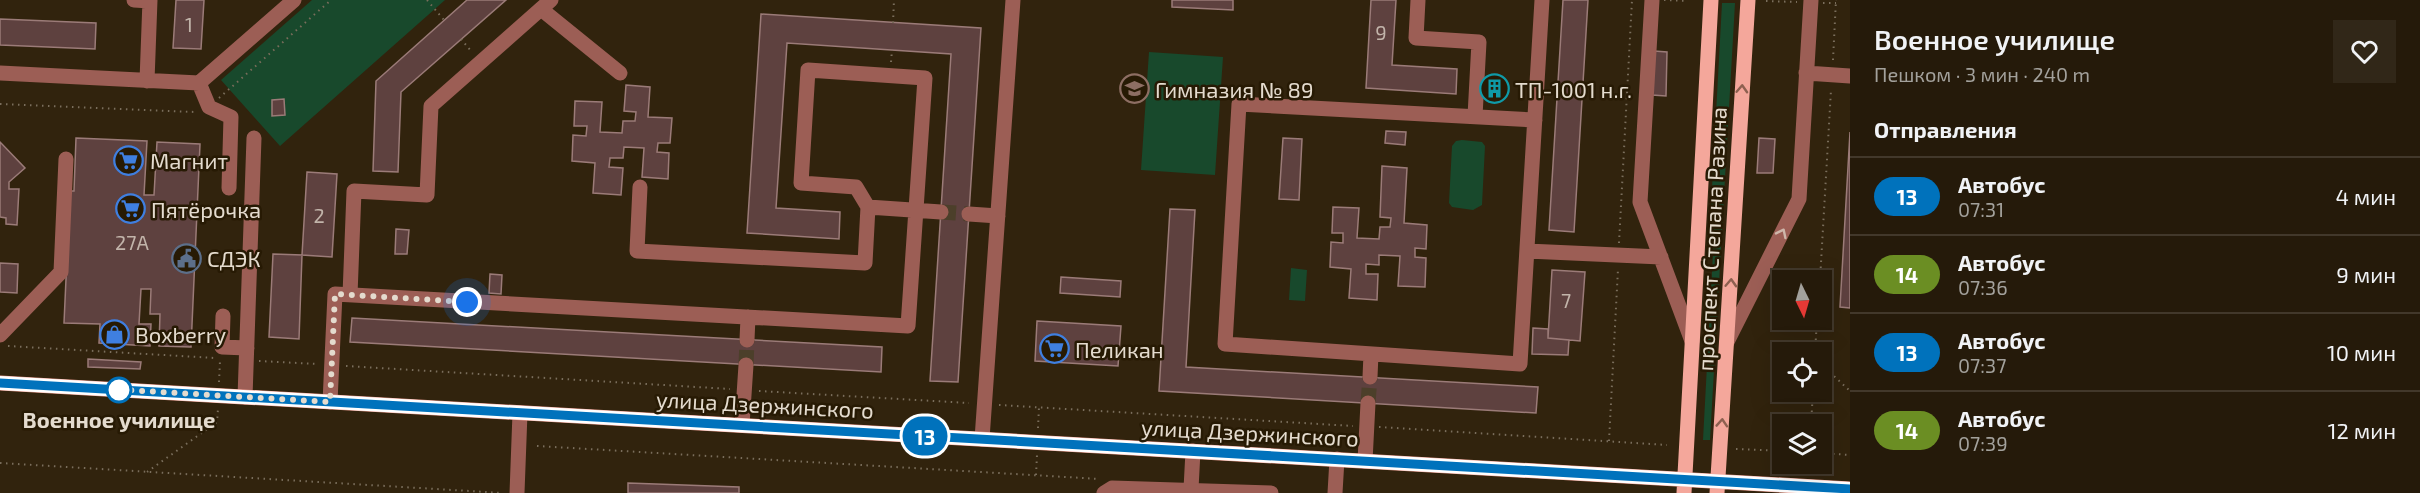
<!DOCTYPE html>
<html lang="ru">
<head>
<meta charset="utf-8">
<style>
  :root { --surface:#251a0a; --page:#312718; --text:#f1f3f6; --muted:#a3a19c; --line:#42382b }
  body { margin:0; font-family:"Exo 2",sans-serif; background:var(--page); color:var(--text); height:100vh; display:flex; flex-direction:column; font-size:22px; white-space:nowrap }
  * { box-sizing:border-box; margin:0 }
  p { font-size:20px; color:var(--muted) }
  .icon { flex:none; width:33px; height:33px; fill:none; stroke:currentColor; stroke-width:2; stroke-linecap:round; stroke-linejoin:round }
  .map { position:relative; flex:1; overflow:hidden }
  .drawer { display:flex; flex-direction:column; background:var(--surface); width:570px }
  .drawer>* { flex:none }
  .badge { padding:0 12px; border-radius:20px; font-size:21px; line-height:39px }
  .needle { width:39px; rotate:175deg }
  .buttons { position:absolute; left:1772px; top:270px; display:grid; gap:12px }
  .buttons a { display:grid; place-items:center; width:60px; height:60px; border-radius:0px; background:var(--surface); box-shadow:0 6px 24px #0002,0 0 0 2px var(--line); font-size:30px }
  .you { position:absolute; width:30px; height:30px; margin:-15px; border:4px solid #fff; border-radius:50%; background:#1a73e8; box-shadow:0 0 0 9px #1a73e833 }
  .map>.badge { position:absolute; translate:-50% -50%; box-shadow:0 0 0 3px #fff }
  h2 { padding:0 24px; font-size:22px; line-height:54px }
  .round { display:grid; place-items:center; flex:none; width:63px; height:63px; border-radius:0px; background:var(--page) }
  .headline { display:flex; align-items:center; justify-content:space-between; height:102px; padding:0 24px }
  h1 { font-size:28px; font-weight:600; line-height:45px }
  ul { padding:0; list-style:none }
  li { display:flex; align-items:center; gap:18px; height:78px; padding:0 24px; border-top:2px solid var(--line) }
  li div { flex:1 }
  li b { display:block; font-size:22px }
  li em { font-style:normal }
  li .badge { min-width:66px; font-weight:700; text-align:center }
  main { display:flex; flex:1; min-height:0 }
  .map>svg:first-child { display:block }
  .green { fill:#18492c }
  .building { fill:#5e413f; stroke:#9b7b78; stroke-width:1.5 }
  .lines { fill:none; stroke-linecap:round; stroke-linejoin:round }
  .minor-tunnel { stroke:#4c3f2a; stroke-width:15; stroke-dasharray:15 8; stroke-linecap:butt }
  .path { stroke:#7a6e5c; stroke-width:2; stroke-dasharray:1.5 4.5; stroke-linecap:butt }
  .minor { stroke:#9c5e55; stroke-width:15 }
  .major { stroke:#f4a79b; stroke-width:15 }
  .oneway { stroke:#8e6050 }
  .oneway2 { stroke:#ceb6aa }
  .line-casing { stroke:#fff; stroke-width:14 }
  .line { stroke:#0072bc; stroke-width:9 }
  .walk { stroke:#e4dbce; stroke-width:6; stroke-dasharray:0 10.8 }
  .stop-dot { fill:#fff; stroke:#0072bc; stroke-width:3 }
  .labels { text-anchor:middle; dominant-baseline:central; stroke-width:5; stroke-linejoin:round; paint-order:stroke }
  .number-label { font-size:20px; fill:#c2b4aa }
  .poi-label { font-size:22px; fill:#e4dbce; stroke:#271a04; text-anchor:start }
  .street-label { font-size:22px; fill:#e4dbce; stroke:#271a04 }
  .stop-label { font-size:22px; font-weight:bold; fill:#e4dbce; stroke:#271a04 }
</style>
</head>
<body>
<main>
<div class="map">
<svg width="1850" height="493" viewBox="0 0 1850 493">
  <rect width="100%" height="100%" fill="#31230d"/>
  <path class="green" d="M312,0H445L280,146L221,80Z
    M1722,3H1735L1710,440H1703L1713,253L1709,244Z
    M1149,52L1223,57L1215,175L1141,170Z
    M1462,140L1482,142L1485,146L1482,205L1473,210L1452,207L1449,203L1452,146L1456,141Z
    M1291,268L1307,270L1305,301L1289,300Z"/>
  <path class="building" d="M176,0H204L201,49L173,48Z
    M467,0H506L401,92L398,172L373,171L376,81Z
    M1172,0H1233V10L1172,7Z
    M1371,0H1396L1392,65L1457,69L1456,94L1366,88Z
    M1563,0H1588L1574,232L1549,230Z
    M761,14L981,28L958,382L930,381L951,54L787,43L776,208L840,212L839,239L747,233Z
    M0,19L96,23L95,49L0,45Z
    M1654,51L1667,52L1666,96L1652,95Z
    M1485,82L1504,83V97L1484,96Z
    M626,85L650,87L648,117L672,118L670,143H658L657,152L669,153L668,179L642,177L644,148L624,147L623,158H610L609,167L623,168L621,195L593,193L595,163L572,161L573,135L586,136L587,126H574L575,101L602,102L600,132L622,133L623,121H635L636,112L624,111Z
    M284,99L285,115L272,116V100Z
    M1386,131L1406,132L1405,145L1385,143Z
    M1850,132V308L1840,307Z
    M76,138L147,141L144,195H154L157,142L200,144L191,347L159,346L160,314H150L151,289H141L139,324H151L150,346L99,343L100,324L64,323L70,191H74Z
    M1283,138L1302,139L1299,200L1279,199Z
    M1759,138L1775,139L1773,173H1757Z
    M0,142L25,168L9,182V189H19L17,225L6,224V218L0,217Z
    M1382,166L1407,168L1404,223L1427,225L1426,249L1415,248V257L1426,258L1425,287L1398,286L1400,256L1379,255V265L1366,264V274H1378L1377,300L1349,298L1351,269L1330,267L1331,242L1343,243V233H1332L1333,207L1359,208L1357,238L1379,239L1380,227H1390L1391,218L1380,217Z
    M307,172L337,174L332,257L302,255Z
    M1170,209L1195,210L1186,367L1538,387L1536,413L1159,391Z
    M396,229L409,230L407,254H395Z
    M273,254L302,255L299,339L269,337Z
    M0,263L18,264L17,293L0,292Z
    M1552,270L1585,272L1580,341L1548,338Z
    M490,274L502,275L501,294L489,293Z
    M1061,277L1121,281L1120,297L1060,293Z
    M352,318L882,347L881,372L350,342Z
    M1037,321L1121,326L1118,366L1035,361Z
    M1533,328L1548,329V338L1569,340L1568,355L1532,354Z
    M88,359L141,362L140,369L88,367Z
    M628,483L739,487V493H628Z"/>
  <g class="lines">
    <path class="minor-tunnel" d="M941,212L969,214
      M746,365L747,340
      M1368,403L1370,377"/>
    <path class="path" d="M427,0L444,20
      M1664,0L1688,1
      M1766,1L1797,2
      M1823,3H1836
      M893,23L894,0
      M461,39L471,51
      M1833,60L1836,0
      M891,62L892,50
      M219,98L331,0
      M0,104L195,112
      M1619,243L1632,0
      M1820,280L1831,90
      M8,346L215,358
      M1815,352L1817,320
      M259,361L317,364
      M1821,364L1850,391
      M346,366L730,389
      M219,382L220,361
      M759,391L969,403
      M999,405L1353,426
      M1811,424L1813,392
      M1379,427L1667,445
      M1038,428L1039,407
      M1609,441L1618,269
      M537,446L1100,479
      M1736,449L1782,451
      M1821,453L1850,455
      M0,463L503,493
      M147,472L217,422L218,409
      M1036,475L1037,455"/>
    <path class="minor" d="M134,0L150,1
      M1418,0L1416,38L1479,42L1475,116
      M1652,0L1640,202L1692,341
      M541,9L620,73
      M0,73L199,83L294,0
      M1806,73L1850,76
      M147,81L150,0
      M199,83L209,107L231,117L229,188
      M1535,120L1239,104L1225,344L1520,364L1542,0
      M868,207L941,212
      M969,214L998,216
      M1527,251L1661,257
      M350,295L354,191L427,195L431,106L551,0
      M223,316L222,347L247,348
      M0,335L61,272L66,159
      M747,340L748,317
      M1727,342L1799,199L1811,0
      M1370,377L1371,354
      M245,397L254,138
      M330,402L335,294L908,326L925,78L808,70L801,183L856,187L868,207L865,263L637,251L640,187
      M742,425L746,365
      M982,439L1013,0
      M1365,461L1368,403
      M1191,489L1193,451
      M517,493L520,413
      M1104,493L1112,488L1271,493
      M1335,493L1337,459"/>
    <path class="major" d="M0,383L1850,489
      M1684,493L1711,0
      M1717,493L1748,0"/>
  </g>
  <defs><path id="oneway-chevron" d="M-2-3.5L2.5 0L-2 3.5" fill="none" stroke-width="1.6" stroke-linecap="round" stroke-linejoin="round" transform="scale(1.5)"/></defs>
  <g class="oneway">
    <use href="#oneway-chevron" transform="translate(1742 89) rotate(-87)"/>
    <use href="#oneway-chevron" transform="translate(1731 283) rotate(-87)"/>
    <use href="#oneway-chevron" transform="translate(1722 423) rotate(-86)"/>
  </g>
  <use class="oneway2" href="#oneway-chevron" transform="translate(1782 233) rotate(-64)"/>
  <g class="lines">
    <defs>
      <path id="line" d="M0,383L1850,489"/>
    </defs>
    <use href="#line" class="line-casing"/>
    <use href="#line" class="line"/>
    <path class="walk" d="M119,390L109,389L330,402L335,294L467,302"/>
  </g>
  <defs>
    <symbol id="school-ring" viewBox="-11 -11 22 22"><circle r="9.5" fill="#271a04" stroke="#8d6e63" stroke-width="1.5"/><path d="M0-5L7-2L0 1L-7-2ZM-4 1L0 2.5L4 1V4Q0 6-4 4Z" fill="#8d6e63"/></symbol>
    <symbol id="building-ring" viewBox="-11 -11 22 22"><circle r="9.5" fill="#271a04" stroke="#0f9aa8" stroke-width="1.5"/><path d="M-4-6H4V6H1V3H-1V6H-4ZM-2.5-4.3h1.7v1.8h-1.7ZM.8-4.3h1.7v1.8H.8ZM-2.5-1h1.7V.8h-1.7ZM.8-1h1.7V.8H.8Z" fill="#0f9aa8"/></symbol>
    <symbol id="supermarket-ring" viewBox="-11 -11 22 22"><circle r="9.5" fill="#271a04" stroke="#3f7fe0" stroke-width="1.5"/><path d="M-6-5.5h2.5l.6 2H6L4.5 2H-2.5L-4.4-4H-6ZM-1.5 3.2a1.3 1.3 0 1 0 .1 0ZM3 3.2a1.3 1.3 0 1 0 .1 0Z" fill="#3f7fe0"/></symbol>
    <symbol id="civic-ring" viewBox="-11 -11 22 22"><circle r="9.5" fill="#271a04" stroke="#5c6f8a" stroke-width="1.5"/><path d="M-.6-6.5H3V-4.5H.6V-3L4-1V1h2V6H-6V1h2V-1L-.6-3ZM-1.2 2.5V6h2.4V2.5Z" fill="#5c6f8a"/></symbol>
    <symbol id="shop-ring" viewBox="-11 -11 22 22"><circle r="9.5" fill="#271a04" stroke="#3f7fe0" stroke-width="1.5"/><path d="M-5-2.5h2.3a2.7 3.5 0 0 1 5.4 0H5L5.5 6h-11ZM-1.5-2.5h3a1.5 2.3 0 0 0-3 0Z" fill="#3f7fe0"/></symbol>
  </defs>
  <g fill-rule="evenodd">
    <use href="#school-ring" x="1118" y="72" width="33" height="33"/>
    <use href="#building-ring" x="1478" y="72" width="33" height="33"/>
    <use href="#supermarket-ring" x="112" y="144" width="33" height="33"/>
    <use href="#supermarket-ring" x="114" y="192" width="33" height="33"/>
    <use href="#civic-ring" x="170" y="242" width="33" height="33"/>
    <use href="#shop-ring" x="98" y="318" width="33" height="33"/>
    <use href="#supermarket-ring" x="1038" y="332" width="33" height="33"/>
  </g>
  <circle class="stop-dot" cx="119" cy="390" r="12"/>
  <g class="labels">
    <g class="number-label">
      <text x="189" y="24">1</text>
      <text x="1381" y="32">9</text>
      <text x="319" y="215">2</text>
      <text x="132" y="242">27А</text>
      <text x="1566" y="300">7</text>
    </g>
    <g class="poi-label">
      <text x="1155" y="89">Гимназия № 89</text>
      <text x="1515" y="89">ТП-1001 н.г.</text>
      <text x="150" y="160">Магнит</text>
      <text x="151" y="209">Пятёрочка</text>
      <text x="207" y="258">СДЭК</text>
      <text x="135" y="334">Boxberry</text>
      <text x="1075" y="349">Пеликан</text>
    </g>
    <g class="street-label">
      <text transform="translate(1711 239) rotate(-87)">проспект Степана Разина</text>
      <text transform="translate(765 404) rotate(3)">улица Дзержинского</text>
      <text transform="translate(1250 432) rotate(3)">улица Дзержинского</text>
    </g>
    <g class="stop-label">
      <text x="119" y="419">Военное училище</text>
    </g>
  </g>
</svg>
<div class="buttons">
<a><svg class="needle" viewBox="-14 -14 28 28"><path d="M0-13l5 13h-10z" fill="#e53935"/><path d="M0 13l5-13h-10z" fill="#a3a19c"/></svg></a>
<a><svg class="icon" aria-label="locate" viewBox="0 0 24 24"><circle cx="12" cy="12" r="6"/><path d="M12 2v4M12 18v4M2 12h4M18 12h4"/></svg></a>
<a><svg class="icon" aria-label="layers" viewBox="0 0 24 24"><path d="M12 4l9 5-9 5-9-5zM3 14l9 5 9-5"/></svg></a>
</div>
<div class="you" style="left:467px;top:302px"></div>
<b class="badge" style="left:925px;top:436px;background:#0072bc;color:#fff">13</b>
</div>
<section class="drawer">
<div class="headline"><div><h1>Военное училище</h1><p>Пешком · 3 мин · 240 m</p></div><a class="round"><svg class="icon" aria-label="heart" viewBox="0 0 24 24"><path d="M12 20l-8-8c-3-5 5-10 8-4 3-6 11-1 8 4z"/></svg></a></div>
<h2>Отправления</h2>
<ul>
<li><span class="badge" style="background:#0072bc;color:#fff">13</span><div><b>Автобус</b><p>07:31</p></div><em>4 мин</em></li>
<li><span class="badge" style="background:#6b8e23;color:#fff">14</span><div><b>Автобус</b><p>07:36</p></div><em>9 мин</em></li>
<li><span class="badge" style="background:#0072bc;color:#fff">13</span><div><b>Автобус</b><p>07:37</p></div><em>10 мин</em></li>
<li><span class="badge" style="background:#6b8e23;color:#fff">14</span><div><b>Автобус</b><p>07:39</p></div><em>12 мин</em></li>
</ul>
</section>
</main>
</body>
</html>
